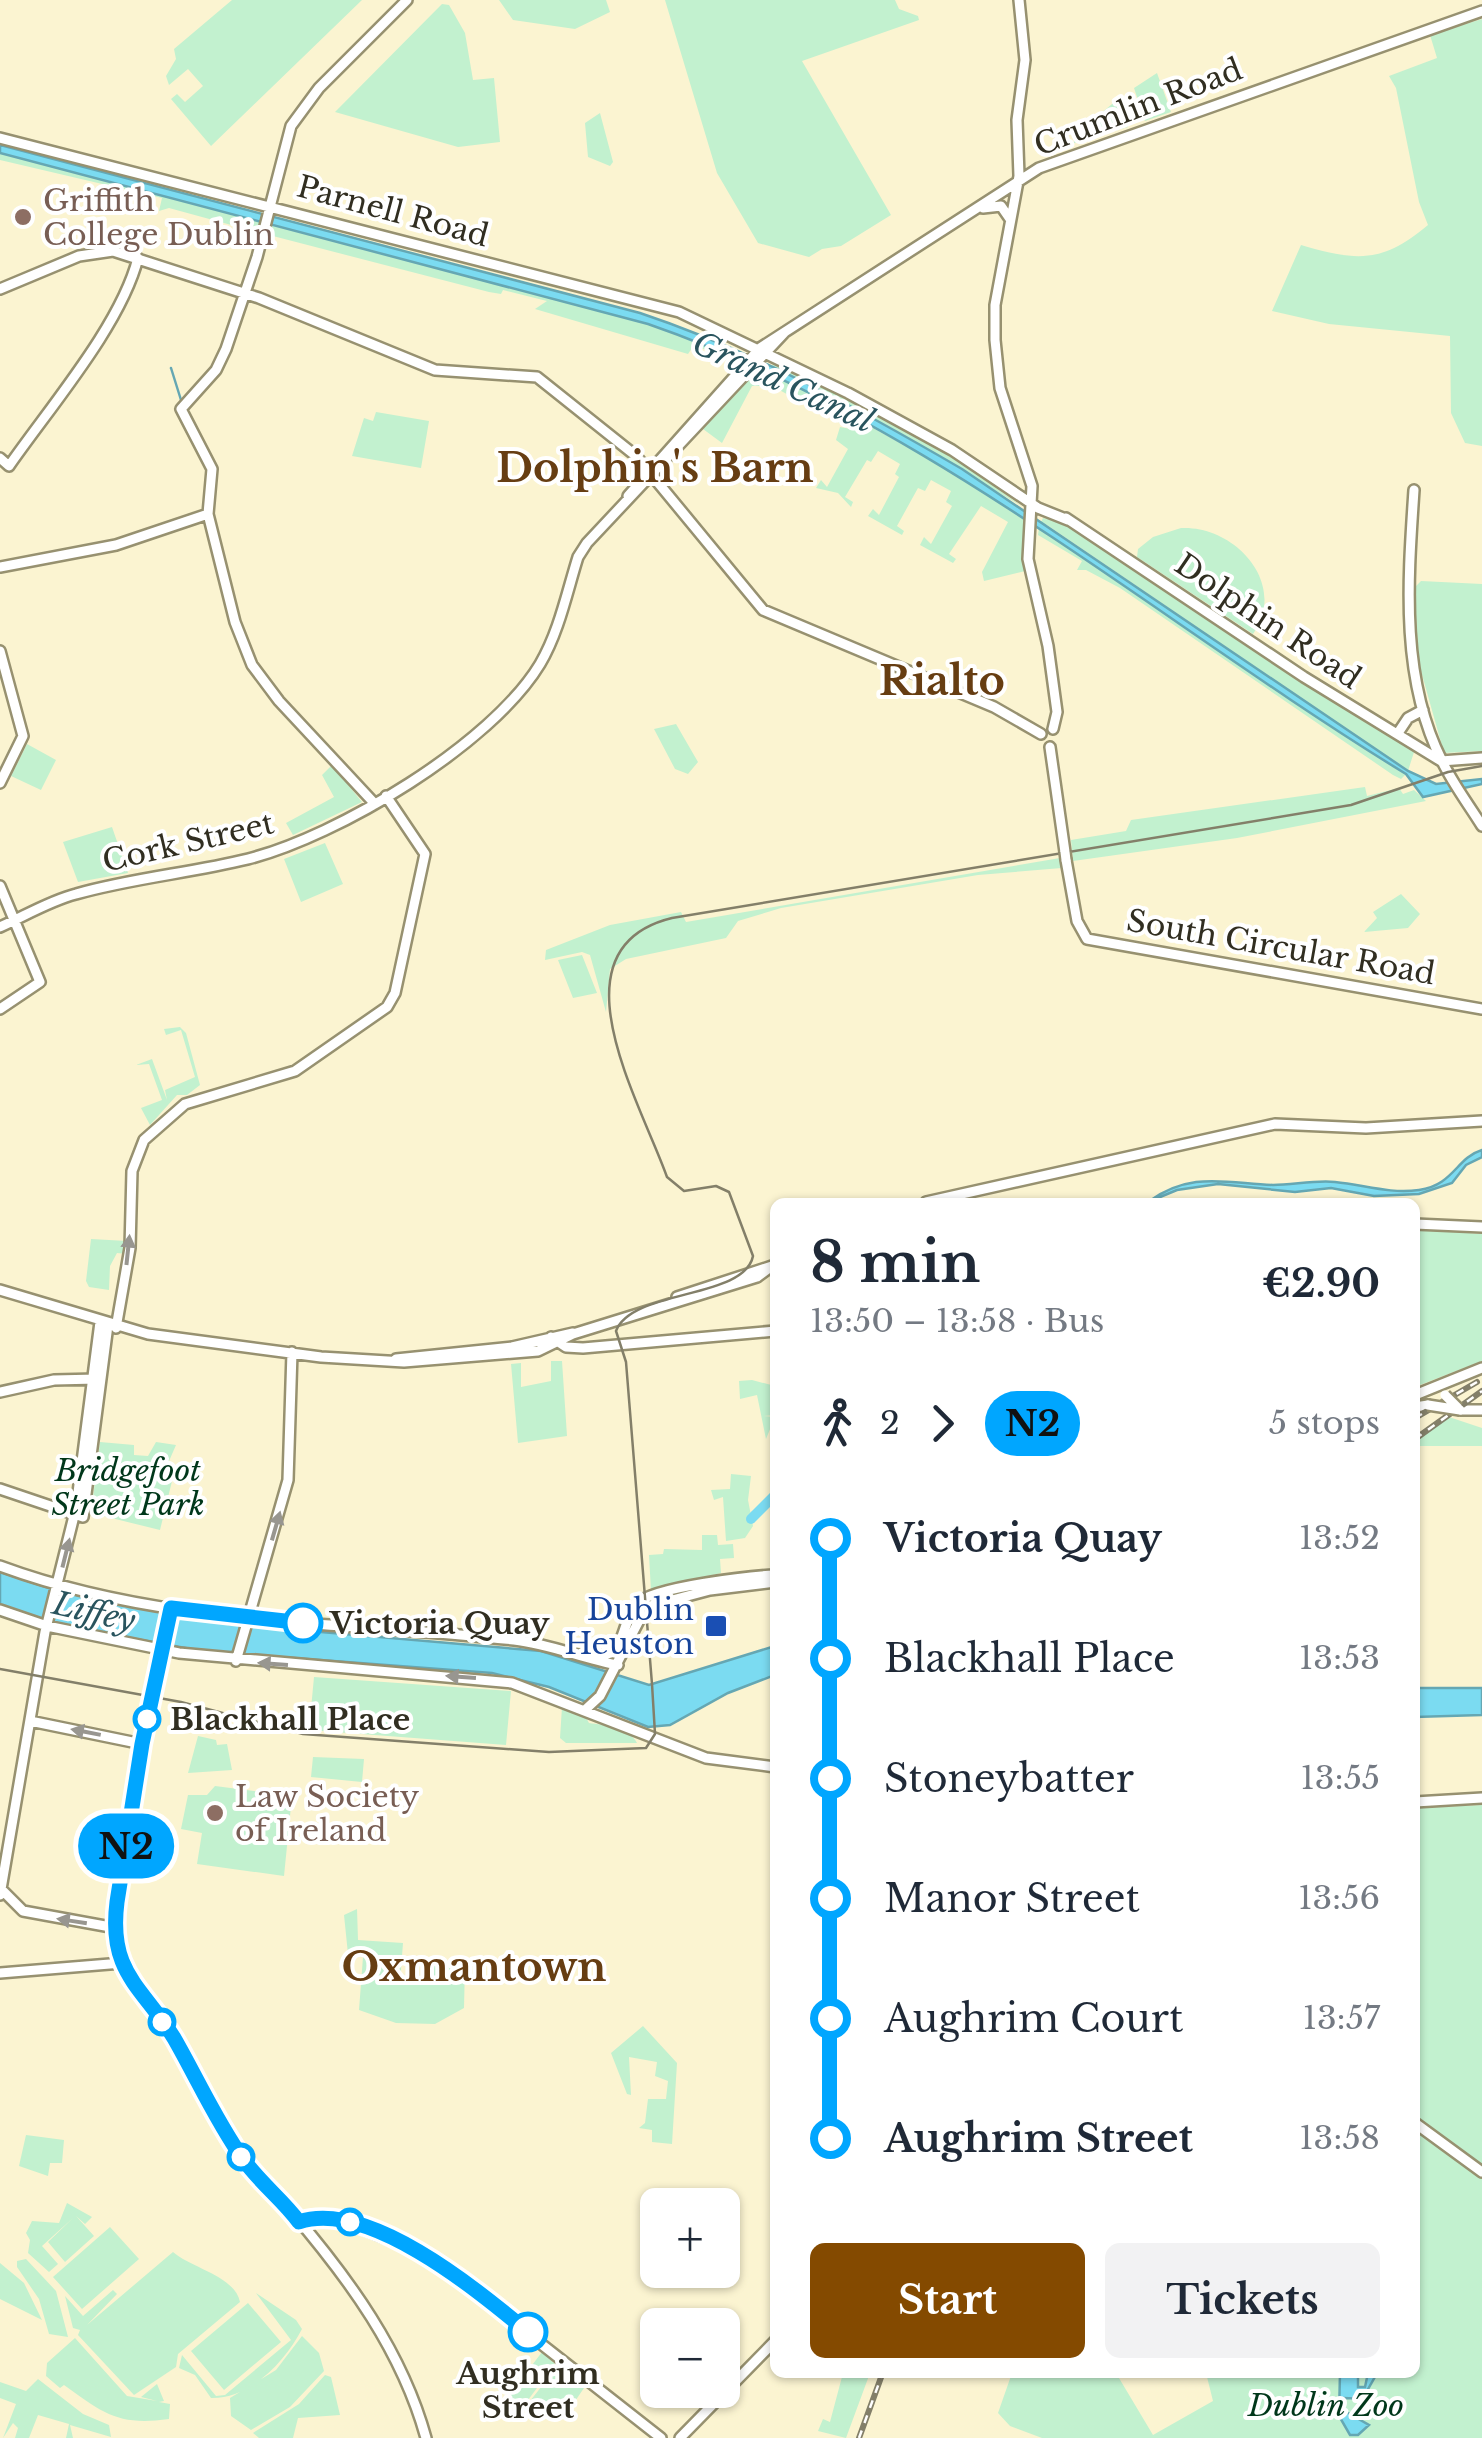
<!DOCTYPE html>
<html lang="en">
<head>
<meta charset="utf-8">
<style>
  :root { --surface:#fff; --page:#f2f2f3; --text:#1f2937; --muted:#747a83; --accent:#844a00 }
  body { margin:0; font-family:"Libre Baskerville",serif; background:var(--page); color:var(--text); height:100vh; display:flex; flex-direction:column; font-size:38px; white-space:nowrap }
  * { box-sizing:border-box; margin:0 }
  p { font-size:32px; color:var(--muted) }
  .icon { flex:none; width:55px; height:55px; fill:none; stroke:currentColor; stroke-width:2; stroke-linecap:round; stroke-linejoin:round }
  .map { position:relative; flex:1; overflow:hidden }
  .sheet { position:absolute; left:770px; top:1198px; width:650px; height:1180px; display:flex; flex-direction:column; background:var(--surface); border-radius:15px; box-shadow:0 2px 8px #0004 }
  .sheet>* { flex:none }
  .badge { padding:0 20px; border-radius:32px; font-size:35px; line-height:65px }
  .controls { position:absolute; left:640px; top:2188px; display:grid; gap:20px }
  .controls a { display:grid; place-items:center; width:100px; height:100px; border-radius:15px; background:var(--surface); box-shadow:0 2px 8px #0004; font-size:50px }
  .map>.badge { position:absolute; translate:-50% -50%; box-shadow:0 0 0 5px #fff }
  .legs { display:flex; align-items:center; gap:15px; height:110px; padding:0 40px; font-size:32px }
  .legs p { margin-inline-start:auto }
  .head { display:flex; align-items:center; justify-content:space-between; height:170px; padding:0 40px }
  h1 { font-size:55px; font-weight:700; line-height:75px }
  .primary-button { display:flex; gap:20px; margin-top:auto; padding:20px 40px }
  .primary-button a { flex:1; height:115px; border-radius:15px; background:var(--accent); color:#fff; font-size:40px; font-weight:700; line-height:115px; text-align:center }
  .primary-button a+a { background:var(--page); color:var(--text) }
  ul { padding:0 40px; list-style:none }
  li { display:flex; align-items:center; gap:35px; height:120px; font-size:38px }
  li i { display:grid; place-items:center; width:15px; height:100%; margin:0 12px; background:currentColor }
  li i::after { content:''; width:25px; height:25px; margin:-12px; border:8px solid; border-radius:50%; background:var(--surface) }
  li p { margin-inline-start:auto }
  li:first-child i { background:linear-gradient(#0000 50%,currentColor 0) }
  li:last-child i { background:linear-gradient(currentColor 50%,#0000 0) }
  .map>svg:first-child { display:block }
  .green { fill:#c2f1cf }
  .water { fill:#7bdbf1; stroke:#65a7b3; stroke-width:2.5 }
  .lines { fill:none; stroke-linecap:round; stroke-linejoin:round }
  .stream { stroke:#65a7b3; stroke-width:2.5 }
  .river { stroke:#7bdbf1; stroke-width:10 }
  .secondary-casing { stroke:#979170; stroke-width:14 }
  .secondary { stroke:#fff; stroke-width:9 }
  .tram { stroke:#837f69; stroke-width:2.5 }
  .rail-casing { stroke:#837f69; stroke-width:6 }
  .rail { stroke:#fff; stroke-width:2.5; stroke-dasharray:8; stroke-linecap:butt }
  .secondary-bridge-casing { stroke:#979170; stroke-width:14; stroke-linecap:butt }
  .secondary-bridge { stroke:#fff; stroke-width:9 }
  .oneway { fill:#989690 }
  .line-1-casing { stroke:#fff; stroke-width:22 }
  .line-1 { stroke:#00a6ff; stroke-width:15 }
  .education-dot { fill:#8d6e63; stroke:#fff; stroke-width:4 }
  .stop-1-dot { fill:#fff; stroke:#00a6ff; stroke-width:5 }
  .transit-dot { fill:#1a4fb4; stroke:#fff; stroke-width:4 }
  .labels { text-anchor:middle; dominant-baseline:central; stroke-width:8; stroke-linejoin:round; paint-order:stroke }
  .street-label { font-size:30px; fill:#312e21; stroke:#fff }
  .education-label { font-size:30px; fill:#785e54; stroke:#fff; text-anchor:start }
  .park-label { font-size:30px; font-style:italic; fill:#00371a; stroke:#fff }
  .transit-label { font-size:30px; fill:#164399; stroke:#fff; text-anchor:end }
  .stop-label { font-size:30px; font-weight:bold; fill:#312e21; stroke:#fff; text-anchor:start }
  .water-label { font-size:32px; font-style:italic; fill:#29545e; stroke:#fff }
  .district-label { font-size:40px; font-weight:bold; fill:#663d12; stroke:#fff }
</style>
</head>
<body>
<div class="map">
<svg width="1482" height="2438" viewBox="0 0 1482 2438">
  <rect width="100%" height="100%" fill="#fbf4d1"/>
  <path class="green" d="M232,0H362L211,146L171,99L177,94L185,102L203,86L188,69L169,85L166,76L176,59L174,49Z
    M499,0H606L610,12L575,29L513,20Z
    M665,0H895L899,9L918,16L919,20L802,61L891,215L841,246L822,249L809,257L758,243L717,173Z
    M442,4L449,5L465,33L473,80L494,78L500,142L458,147L335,112Z
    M1482,19V446L1465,443L1451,413L1450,336L1329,324L1272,311L1301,245C1356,261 1382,264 1428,225L1419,202L1396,88L1389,76L1437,58L1430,35Z
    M1157,73L1171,112L1145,121L1134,88Z
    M1118,99L1128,127L1074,143V136Z
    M600,113L613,162L610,166L588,157L585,123Z
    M0,153L260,222L257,232L169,208L159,211L162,198L0,160Z
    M271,225L648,324L744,359L732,361L694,345L688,354L535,309L547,301L503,290L501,294L489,292L269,235Z
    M775,362L947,453L1023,507L888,426L772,366Z
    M761,367L937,463L1024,517L1025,571L984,581L982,572L1008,522L981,506L949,554L956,559L953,563L920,545L924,537L931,544L952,506L946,502L951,491L931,480L925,491L918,488L897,526L904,531L902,535L868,516L873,509L879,515L899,477L895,474L900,464L878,451L871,462L867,460L845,497L853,502L851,507L838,493L816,488L821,480L827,487L848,449L836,440L840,427L851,429L772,386H752L722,443L703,429Z
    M376,412L429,421L421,468L352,456L364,418L373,421Z
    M1043,518L1059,521L1088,537L1414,752L1408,771L1047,525L1040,524Z
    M1039,528L1406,774L1401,779L1393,775L1120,588L1086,570H1077L1082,561L1038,535Z
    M1181,528C1234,525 1289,583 1253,634L1137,557L1138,549L1153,537Z
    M1421,581L1482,584V751L1444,753L1419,664L1414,588Z
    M676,724L698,762L688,774L675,769L654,729Z
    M27,744L56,760L41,790L11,776Z
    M332,765L362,802L293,835L286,823L334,797L322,775Z
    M1365,787L1367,796L1399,788L1403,794L1414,790L1426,801L1237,838L1073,861L1071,840L1126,831L1131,820Z
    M112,827L128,873L78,882L63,842Z
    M325,843L343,884L301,902L284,859Z
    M1060,858L1062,868L978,875L781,908L738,921L726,938L626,959L610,969L606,1012L590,955L582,952L545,960L546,950L610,925L681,912L686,922Z
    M1401,894L1420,914L1408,928L1364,932L1377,918L1373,912Z
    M582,955L597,993L573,998L558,960Z
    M180,1027L186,1033L200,1085L187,1095H177L150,1125L141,1108L162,1100L149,1064L136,1065L152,1059L167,1100L165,1090L195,1077L181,1030L166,1035L164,1029Z
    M1415,1229L1482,1234V1361L1415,1387Z
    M91,1239L127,1241V1254L117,1253L110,1266L109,1290L89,1287L86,1281Z
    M551,1361H562L567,1436L518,1443L511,1364L521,1363V1387L551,1381Z
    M752,1380L775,1386V1415L764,1416L775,1417L766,1439L757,1395L740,1399L739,1381Z
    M1449,1417L1482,1428V1446H1415V1441Z
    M100,1442L134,1445V1455L148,1456L156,1442L176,1445L166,1468L174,1473L160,1530L91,1513Z
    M731,1474L751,1476L748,1500L753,1526L745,1538L726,1541L723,1497L714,1500L711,1490L730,1489Z
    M702,1535H717L718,1545L733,1544L734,1558L720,1559L721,1573L651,1591L649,1555L663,1554L664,1549L702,1550Z
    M314,1677L511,1691L506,1745L309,1730Z
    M562,1707L585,1716L589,1723C604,1725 630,1728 637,1743H566L560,1738Z
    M198,1736L216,1740L217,1745L227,1744L232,1770L188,1773Z
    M313,1757L364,1759L362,1782L311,1777Z
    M215,1786L292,1796L284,1876L197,1864L202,1833L181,1829L188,1795H207Z
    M1482,1805V2438H1042L1010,2426L998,2413L1012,2373H1116L1153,2435L1213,2401L1206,2373L1415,2372V1808Z
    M357,1909L358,1940L403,1943L400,1982L424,1983L426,1962L465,1965L464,2008L435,2024L396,2023L359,2010L363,1957L348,1954L344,1915Z
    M643,2026L677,2063L672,2144L652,2142V2130L639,2128L645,2123L648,2099H666L668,2081L655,2076L657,2062L629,2057L631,2095L627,2094L611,2053Z
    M26,2135L64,2140L62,2163H50L48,2176L19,2166Z
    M67,2203L92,2217L85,2224L76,2216L94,2236L65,2262L48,2242L73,2218L42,2246L58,2264L49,2272L28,2253L30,2240L26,2233L32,2221L59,2223Z
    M110,2227L139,2259L82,2309L53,2277Z
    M173,2252C191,2268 235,2276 240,2302L178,2354L176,2367L134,2395L78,2335L80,2330L73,2328L65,2296L83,2316L113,2290L117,2294L87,2325Z
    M26,2259L56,2291L68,2337L49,2334L39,2299L17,2267V2261Z
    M0,2263L24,2283L42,2320L0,2299Z
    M256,2293L296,2320L302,2329C285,2362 250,2399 211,2398L195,2375L179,2368L182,2355L216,2396L225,2395L291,2340Z
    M248,2303L281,2342L224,2390L191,2351Z
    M302,2336L319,2353L324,2371L290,2407L251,2430L231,2416L230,2398L276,2370Z
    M75,2338L127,2396L157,2401L141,2397L157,2384L164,2401L159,2402L170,2404L169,2419C119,2426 104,2414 64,2385L60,2388L46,2376L47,2363Z
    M542,2352L555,2364L522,2408L508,2397Z
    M557,2367L584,2388L567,2413L550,2402L530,2401Z
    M843,2373H870L846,2438L818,2431L823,2419L830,2422Z
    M325,2375L331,2377L340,2415L298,2418L293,2438H259L253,2433L299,2404Z
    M38,2379L83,2414L109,2425L111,2437L70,2425L73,2438H66L69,2424L38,2415L29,2438H15L18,2428L13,2423L3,2438L16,2404L0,2398V2382L26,2391Z"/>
  <path class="water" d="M0,145L640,313C754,351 859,409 962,469L1408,771L1436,784L1482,779V784L1423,797L1406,774C1156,621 928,421 648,324L0,153Z
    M1482,1150V1157L1466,1165L1452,1183L1419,1194L1374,1196L1331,1188L1295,1192L1218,1184L1177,1190L1148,1202C1190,1171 1225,1183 1273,1185C1293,1185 1314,1180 1335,1182C1365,1185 1389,1194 1419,1190C1454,1185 1456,1158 1482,1150Z
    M0,1572L61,1592L229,1624L541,1651L649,1685L775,1646V1675L728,1693L670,1725L648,1727L549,1687L492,1673L202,1651L53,1624L0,1606Z
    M1415,1688H1482V1715L1415,1717Z
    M1340,2373H1358V2387H1365L1368,2373L1376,2375L1367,2391L1368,2399L1344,2398L1343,2410L1369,2425L1358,2435H1350L1339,2416Z"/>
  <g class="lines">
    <path class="stream" d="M171,368L181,400"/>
    <path class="river" d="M751,1519L775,1495"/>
    <defs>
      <path id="secondary" d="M1019,0L1025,60L1017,120L1019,176L995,305V340L1000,388L1032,486L1028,559L1048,646L1057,712L1053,729
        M0,138L679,312L848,393L952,450L1038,508L1068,520
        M983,208L1001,206L1010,219
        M0,289L79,256L113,251L259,298L435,370L537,377L636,456L763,610L994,707L1041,734
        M0,458L9,466C50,407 121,325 138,258
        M1414,490C1408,580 1400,678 1442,761C1453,784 1469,805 1482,826
        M628,496L760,348L1039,168L1482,11
        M1066,518L1304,677L1441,761
        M0,567L116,545L208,514
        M0,651L23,736L0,783
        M1398,733L1408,718L1423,710
        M1050,747L1065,852
        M1441,761L1482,758
        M375,804L279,701L252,665L235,622L208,514L212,469L181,409L216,370L226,349L257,257L291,126L319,88L407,0
        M1066,860L1077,921L1087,939L1482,1009
        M0,886L40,982L0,1009
        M0,927C25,916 49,901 76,894C132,878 191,873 248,859C338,836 491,745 540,664C559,632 567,592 578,557L587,543L785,332
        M926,1202L1275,1124L1366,1128L1482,1121
        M1415,1224L1482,1227
        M0,1290L148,1334L321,1357L404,1362L538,1351L573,1334L757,1277L772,1266
        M677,1297L775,1265
        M116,1328L130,1248L132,1171L144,1140L185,1104L295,1071L387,1007L395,993L425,854L386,796
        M551,1337L566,1347L583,1348L775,1331
        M396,1359L512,1347L573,1333
        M0,1392L54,1380L97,1379
        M1415,1395L1482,1368
        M1415,1407L1428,1405
        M1460,1410H1482
        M0,1489L83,1517L108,1325
        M0,1566C165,1627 342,1621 514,1640C551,1644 583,1659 618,1665
        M171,1608L142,1744L117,1901C108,1971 141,1985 172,2036C198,2077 216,2123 245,2161C259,2180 276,2194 291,2211C349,2279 402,2351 426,2438
        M0,1610L47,1626L179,1653L512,1683L706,1758L775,1767
        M596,1657L615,1652C624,1638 626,1615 638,1603C653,1587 751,1576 775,1575
        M236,1661L288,1480L292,1352
        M586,1709L600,1696L646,1607L710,1590L775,1582
        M30,1721L142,1744
        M1415,1802L1482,1798
        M1,1889L23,1911L116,1928
        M0,1895L45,1632L76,1508L100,1322
        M0,1973L122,1963
        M1415,2123L1482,2172
        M299,2221L334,2217L429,2256L661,2438
        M680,2438L775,2341"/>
    </defs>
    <use href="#secondary" class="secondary-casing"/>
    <use href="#secondary" class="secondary"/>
    <path class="tram" d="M0,1669L181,1702L303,1734L549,1752L646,1748L655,1734L652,1684L626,1362L616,1331C632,1289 745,1299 753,1256L729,1192L716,1186L684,1191L667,1177C641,1103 548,948 672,918L1351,805L1448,772L1482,766"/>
    <defs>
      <path id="rail" d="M1415,1418L1477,1382
        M1415,1439L1482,1391
        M859,2438L883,2372"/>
    </defs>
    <use href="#rail" class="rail-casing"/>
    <use href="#rail" class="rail"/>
    <defs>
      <path id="secondary-bridge" d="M1065,852L1066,860
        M1445,1395L1458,1408
        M1428,1405L1460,1410"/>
    </defs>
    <use href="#secondary-bridge" class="secondary-bridge-casing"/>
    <use href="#secondary-bridge" class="secondary-bridge"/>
  </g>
  <defs><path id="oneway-solid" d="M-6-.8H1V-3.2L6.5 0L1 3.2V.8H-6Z" transform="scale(2.5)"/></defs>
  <g class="oneway">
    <use href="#oneway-solid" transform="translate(128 1250) rotate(-84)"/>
    <use href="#oneway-solid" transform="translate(276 1526) rotate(-74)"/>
    <use href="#oneway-solid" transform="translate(66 1553) rotate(-76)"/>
    <use href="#oneway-solid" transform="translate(273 1664) rotate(-176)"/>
    <use href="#oneway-solid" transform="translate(461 1677) rotate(-176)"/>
    <use href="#oneway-solid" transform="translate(86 1732) rotate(-169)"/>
    <use href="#oneway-solid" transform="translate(72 1921) rotate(-171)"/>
  </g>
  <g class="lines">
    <defs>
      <path id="line-1" d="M303,1623L171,1608L142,1744L117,1902C108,1973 142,1986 174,2038C197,2078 216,2121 243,2159C259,2182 282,2199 299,2222C368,2199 477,2290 528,2332"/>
    </defs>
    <use href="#line-1" class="line-1-casing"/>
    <use href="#line-1" class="line-1"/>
  </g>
  <g class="education-dot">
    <circle cx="23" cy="217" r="10"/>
    <circle cx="215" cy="1813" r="10"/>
  </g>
  <g class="stop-1-dot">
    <circle cx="303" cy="1623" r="18"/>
    <circle cx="147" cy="1719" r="12"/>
    <circle cx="162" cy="2022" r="12"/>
    <circle cx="241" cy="2157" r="12"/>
    <circle cx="350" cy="2222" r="12"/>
    <circle cx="528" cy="2332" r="18"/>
  </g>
  <rect class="transit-dot" x="704" y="1614" width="24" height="24" rx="5"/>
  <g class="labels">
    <g class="street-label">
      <text transform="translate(1138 107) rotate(-21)">Crumlin Road</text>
      <text transform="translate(393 211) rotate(15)">Parnell Road</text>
      <text transform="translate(1268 621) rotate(34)">Dolphin Road</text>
      <text transform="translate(188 842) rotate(-13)">Cork Street</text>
      <text transform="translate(1281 947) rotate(10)">South Circular Road</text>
    </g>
    <g class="education-label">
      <text x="43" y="200">Griffith<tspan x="43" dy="34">College Dublin</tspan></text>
      <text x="235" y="1796">Law Society<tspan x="235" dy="34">of Ireland</tspan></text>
    </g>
    <g class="park-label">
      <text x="128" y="1470">Bridgefoot<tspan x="128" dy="34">Street Park</tspan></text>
      <text x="1326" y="2405">Dublin Zoo</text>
    </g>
    <g class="transit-label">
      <text x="694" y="1609">Dublin<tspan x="694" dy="34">Heuston</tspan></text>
    </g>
    <g class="stop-label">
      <text x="330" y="1623">Victoria Quay</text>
      <text x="170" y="1719">Blackhall Place</text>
      <text x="528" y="2373" text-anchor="middle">Aughrim<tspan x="528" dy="34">Street</tspan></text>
    </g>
    <g class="water-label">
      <text transform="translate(783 382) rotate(25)">Grand Canal</text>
      <text transform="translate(94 1612) rotate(13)">Liffey</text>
    </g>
    <g class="district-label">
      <text x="655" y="468">Dolphin's Barn</text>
      <text x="942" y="681">Rialto</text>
      <text x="474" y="1967">Oxmantown</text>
    </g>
  </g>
</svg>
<div class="controls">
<a>+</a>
<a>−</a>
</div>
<b class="badge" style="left:126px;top:1846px;background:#00a6ff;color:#111">N2</b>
<section class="sheet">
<div class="head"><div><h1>8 min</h1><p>13:50 – 13:58 · Bus</p></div><b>€2.90</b></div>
<div class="legs"><svg class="icon" aria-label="walk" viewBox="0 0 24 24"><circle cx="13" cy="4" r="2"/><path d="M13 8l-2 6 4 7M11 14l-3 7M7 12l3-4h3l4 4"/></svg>2<svg class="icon" aria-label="forward" viewBox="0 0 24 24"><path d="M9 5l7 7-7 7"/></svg><b class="badge" style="background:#00a6ff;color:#111">N2</b><p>5 stops</p></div>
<ul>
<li><i style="color:#00a6ff"></i><b>Victoria Quay</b><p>13:52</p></li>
<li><i style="color:#00a6ff"></i><span>Blackhall Place</span><p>13:53</p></li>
<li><i style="color:#00a6ff"></i><span>Stoneybatter</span><p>13:55</p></li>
<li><i style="color:#00a6ff"></i><span>Manor Street</span><p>13:56</p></li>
<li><i style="color:#00a6ff"></i><span>Aughrim Court</span><p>13:57</p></li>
<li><i style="color:#00a6ff"></i><b>Aughrim Street</b><p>13:58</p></li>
</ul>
<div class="primary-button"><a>Start</a><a>Tickets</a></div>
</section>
</div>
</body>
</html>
